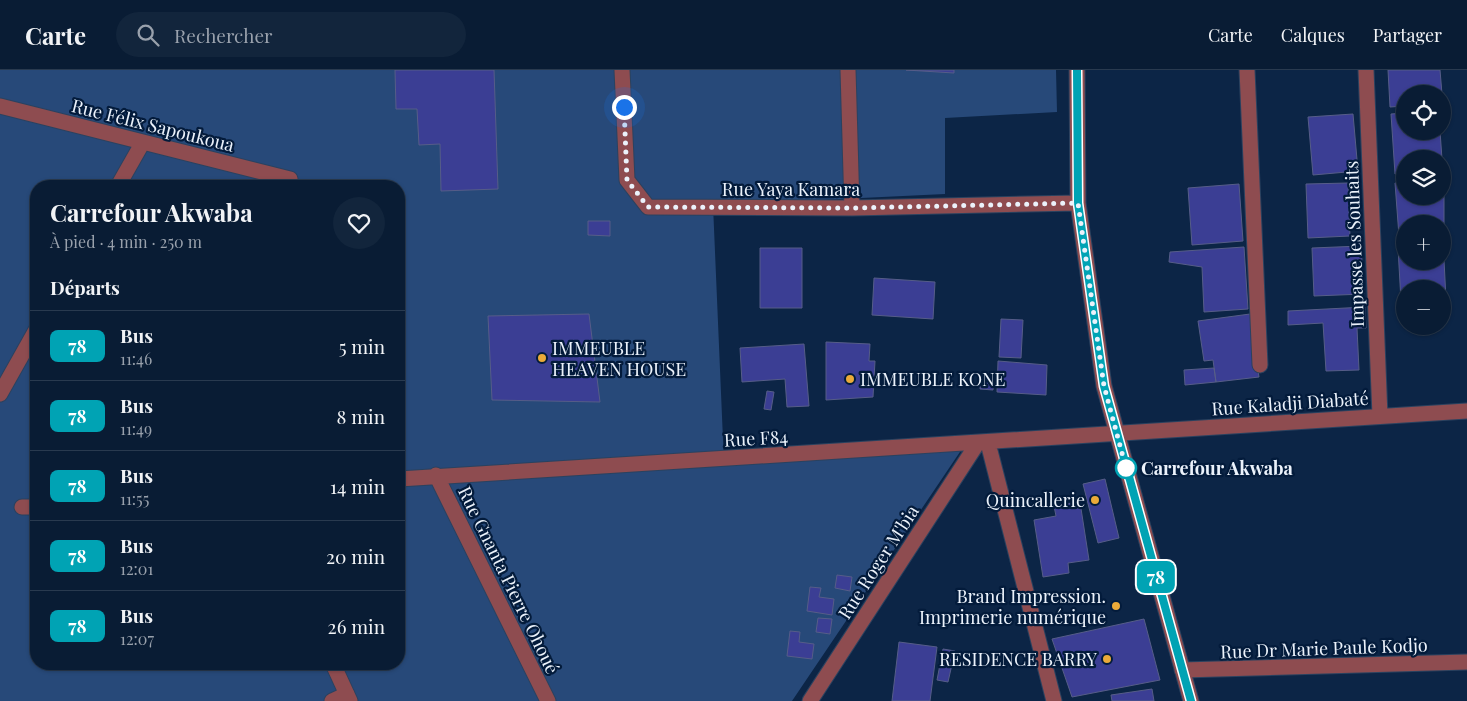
<!DOCTYPE html>
<html lang="fr">
<head>
<meta charset="utf-8">
<style>
  :root { --surface:#091c34; --page:#12253c; --text:#f1f3f6; --muted:#99a1ac; --line:#293a4f }
  body { margin:0; font-family:"Playfair Display",serif; background:var(--page); color:var(--text); height:100vh; display:flex; flex-direction:column; font-size:19px; white-space:nowrap }
  * { box-sizing:border-box; margin:0 }
  p { font-size:16px; color:var(--muted) }
  .icon { flex:none; width:28px; height:28px; fill:none; stroke:currentColor; stroke-width:2; stroke-linecap:round; stroke-linejoin:round }
  .map { position:relative; flex:1; overflow:hidden }
  .details { position:absolute; left:30px; top:110px; width:375px; height:490px; display:flex; flex-direction:column; background:var(--surface); border-radius:20px; box-shadow:0 1px 4px #0004,0 0 0 1px var(--line) }
  .details>* { flex:none }
  .badge { padding:0 10px; border-radius:8px; font-size:18px; line-height:32px }
  .tools { position:absolute; left:1396px; top:15px; display:grid; gap:10px }
  .tools a { display:grid; place-items:center; width:55px; height:55px; border-radius:50%; background:var(--surface); box-shadow:0 1px 4px #0004,0 0 0 1px var(--line); font-size:25px }
  .you { position:absolute; width:25px; height:25px; margin:-12px; border:4px solid #fff; border-radius:50%; background:#1a73e8; box-shadow:0 0 0 8px #1a73e833 }
  .map>.badge { position:absolute; translate:-50% -50%; box-shadow:0 0 0 2px #fff }
  h2 { padding:0 20px; font-size:19px; line-height:45px }
  .round { display:grid; place-items:center; flex:none; width:52px; height:52px; border-radius:26px; background:var(--page) }
  .headline { display:flex; align-items:center; justify-content:space-between; height:85px; padding:0 20px }
  h1 { font-size:24px; font-weight:700; line-height:38px }
  ul { padding:0; list-style:none }
  li { display:flex; align-items:center; gap:15px; height:70px; padding:0 20px; border-top:1px solid var(--line) }
  li div { flex:1 }
  li b { display:block; font-size:19px }
  li em { font-style:normal }
  li .badge { min-width:55px; font-weight:700; text-align:center }
  header { display:flex; align-items:center; gap:30px; box-sizing:border-box; height:70px; padding:0 25px; background:var(--surface); border-bottom:1px solid var(--line) }
  header strong { font-size:24px }
  nav { display:flex; gap:28px; margin-inline-start:auto; font-size:18px }
  .search { width:350px; height:45px; background:var(--page); display:flex; align-items:center; gap:12px; box-sizing:border-box; padding:0 18px; border-radius:28px; color:var(--muted); font-size:19px }
  .map>svg:first-child { display:block }
  .green { fill:#274979; fill-rule:evenodd }
  .building { fill:#3b3e94; stroke:#565d88 }
  .lines { fill:none; stroke-linecap:round; stroke-linejoin:round }
  .minor-casing { stroke:#2b425f; stroke-width:17 }
  .minor { stroke:#8e4c50; stroke-width:15 }
  .line-casing { stroke:#fff; stroke-width:11 }
  .line { stroke:#00a3b4; stroke-width:8 }
  .walk { stroke:#ebf2fb; stroke-width:5; stroke-dasharray:0 9 }
  .poi-dot { fill:#ebaa39; stroke:#031b3b; stroke-width:2 }
  .stop-dot { fill:#fff; stroke:#00a3b4; stroke-width:2.5 }
  .labels { text-anchor:middle; dominant-baseline:central; stroke-width:4.5; stroke-linejoin:round; paint-order:stroke }
  .street-label { font-size:18px; fill:#ebf2fb; stroke:#031b3b }
  .poi-label { font-size:18px; fill:#ebf2fb; stroke:#031b3b; text-anchor:end }
  .stop-label { font-size:18px; font-weight:bold; fill:#ebf2fb; stroke:#031b3b; text-anchor:start }
</style>
</head>
<body>
<header>
<strong>Carte</strong>
<div class="search"><svg class="icon" aria-label="search" viewBox="0 0 24 24"><circle cx="10" cy="10" r="6"/><path d="M15 15l6 6"/></svg>Rechercher</div>
<nav><a>Carte</a><a>Calques</a><a>Partager</a></nav>
</header>
<div class="map">
<svg width="1467" height="631" viewBox="0 0 1467 631">
  <rect width="100%" height="100%" fill="#0c2546"/>
  <path class="green" d="M0,0H1056L1057,42L945,48V124L713,135L724,393L966,373L792,631H0ZM36,116H399V594H36Z"/>
  <path class="building" d="M395,0H494L498,119L441,121L440,74L419,75L417,39H396Z
    M906,0H954V3Z
    M1388,0H1440L1442,24H1405V36L1390,37Z
    M1405,43V61H1440L1442,89H1405V103L1395,104L1391,44Z
    M1353,44L1358,101L1313,105L1308,47Z
    M1405,112V126H1442L1444,124V164L1442,154H1405V166H1399L1395,113Z
    M1348,113L1350,166L1308,168L1306,114Z
    M1239,114L1243,171L1192,175L1188,118Z
    M588,151H610V166L588,165Z
    M1361,176L1364,224L1314,226L1312,178Z
    M1244,177L1248,239L1204,242L1202,197L1169,192L1170,182Z
    M760,178H802V238H760Z
    M1398,178H1405V191L1444,190L1446,229H1442V219H1405V231H1401Z
    M874,208L935,212L933,249L872,245Z
    M1365,237L1366,258H1357L1359,300L1326,301L1323,253L1288,255V241Z
    M589,244L600,332L492,330L488,246Z
    M1250,244L1259,307L1216,312L1213,290L1204,291L1198,251Z
    M1001,249L1023,250L1021,288L999,287Z
    M826,272L870,274L869,291H875L873,327L826,330Z
    M804,274L809,336L787,337L785,309L742,312L740,278Z
    M998,291L1047,295L1046,325L997,322Z
    M1214,298L1216,312L1185,315L1184,300Z
    M981,303H993V320L980,319Z
    M767,321L774,322L771,340L764,339Z
    M1105,409L1119,468L1098,473L1083,414Z
    M1080,432L1089,490L1068,493L1069,503L1043,507L1034,450L1056,446L1054,436Z
    M837,505L852,507L850,521L835,518Z
    M810,517L821,518L819,527L834,529L832,545L807,541Z
    M818,548L832,549L830,564L816,562Z
    M1144,549L1160,610L1072,627L1052,569Z
    M790,561L800,562L799,572L814,574L812,589L787,586Z
    M899,572L937,577L930,631H892Z
    M943,579L955,581L948,612L937,610Z
    M1152,619L1154,631H1112L1111,625Z"/>
  <g class="lines">
    <defs>
      <path id="minor" d="M622,0L627,110L648,137L852,138L1078,133
        M848,0L852,138
        M1077,0L1078,133L1104,316L1191,631
        M1247,0L1260,295
        M1366,0L1380,346
        M0,36L290,109L291,116
        M118,116L143,72
        M0,324L36,260
        M988,373L1054,631
        M436,405L548,631
        M399,409L1467,341
        M22,437H36
        M333,594L350,631
        M1182,600L1467,592
        M332,631L347,624
        M810,631L977,374"/>
    </defs>
    <use href="#minor" class="minor-casing"/>
    <use href="#minor" class="minor"/>
  </g>
  <g class="lines">
    <defs>
      <path id="line" d="M1077,0L1078,133L1104,316L1191,631"/>
    </defs>
    <use href="#line" class="line-casing"/>
    <use href="#line" class="line"/>
    <path class="walk" d="M624,37L627,110L648,137L852,138L1078,133L1104,316L1126,398"/>
  </g>
  <g class="poi-dot">
    <circle cx="542" cy="288" r="5"/>
    <circle cx="850" cy="309" r="5"/>
    <circle cx="1095" cy="430" r="5"/>
    <circle cx="1116" cy="536" r="5"/>
    <circle cx="1107" cy="589" r="5"/>
  </g>
  <circle class="stop-dot" cx="1126" cy="398" r="10"/>
  <g class="labels">
    <g class="street-label">
      <text transform="translate(153 55) rotate(14)">Rue Félix Sapoukoua</text>
      <text x="791" y="119">Rue Yaya Kamara</text>
      <text transform="translate(1354 174) rotate(-92)">Impasse les Souhaits</text>
      <text transform="translate(1290 333) rotate(-4)">Rue Kaladji Diabaté</text>
      <text transform="translate(756 368) rotate(-3)">Rue F84</text>
      <text transform="translate(878 492) rotate(-57)">Rue Roger M'bia</text>
      <text transform="translate(509 510) rotate(64)">Rue Gnanta Pierre Ohoué</text>
      <text transform="translate(1324 578) rotate(-2)">Rue Dr Marie Paule Kodjo</text>
    </g>
    <g class="poi-label">
      <text x="552" y="278" text-anchor="start">IMMEUBLE<tspan x="552" dy="21">HEAVEN HOUSE</tspan></text>
      <text x="860" y="309" text-anchor="start">IMMEUBLE KONE</text>
      <text x="1085" y="430">Quincallerie</text>
      <text x="1106" y="526">Brand Impression.<tspan x="1106" dy="21">Imprimerie numérique</tspan></text>
      <text x="1097" y="589">RESIDENCE BARRY</text>
    </g>
    <g class="stop-label">
      <text x="1141" y="398">Carrefour Akwaba</text>
    </g>
  </g>
</svg>
<div class="tools">
<a><svg class="icon" aria-label="locate" viewBox="0 0 24 24"><circle cx="12" cy="12" r="6"/><path d="M12 2v4M12 18v4M2 12h4M18 12h4"/></svg></a>
<a><svg class="icon" aria-label="layers" viewBox="0 0 24 24"><path d="M12 4l9 5-9 5-9-5zM3 14l9 5 9-5"/></svg></a>
<a>+</a>
<a>−</a>
</div>
<div class="you" style="left:624px;top:37px"></div>
<b class="badge" style="left:1156px;top:507px;background:#00a3b4;color:#fff">78</b>
<section class="details">
<div class="headline"><div><h1>Carrefour Akwaba</h1><p>À pied · 4 min · 250 m</p></div><a class="round"><svg class="icon" aria-label="heart" viewBox="0 0 24 24"><path d="M12 20l-8-8c-3-5 5-10 8-4 3-6 11-1 8 4z"/></svg></a></div>
<h2>Départs</h2>
<ul>
<li><span class="badge" style="background:#00a3b4;color:#fff">78</span><div><b>Bus</b><p>11:46</p></div><em>5 min</em></li>
<li><span class="badge" style="background:#00a3b4;color:#fff">78</span><div><b>Bus</b><p>11:49</p></div><em>8 min</em></li>
<li><span class="badge" style="background:#00a3b4;color:#fff">78</span><div><b>Bus</b><p>11:55</p></div><em>14 min</em></li>
<li><span class="badge" style="background:#00a3b4;color:#fff">78</span><div><b>Bus</b><p>12:01</p></div><em>20 min</em></li>
<li><span class="badge" style="background:#00a3b4;color:#fff">78</span><div><b>Bus</b><p>12:07</p></div><em>26 min</em></li>
</ul>
</section>
</div>
</body>
</html>
